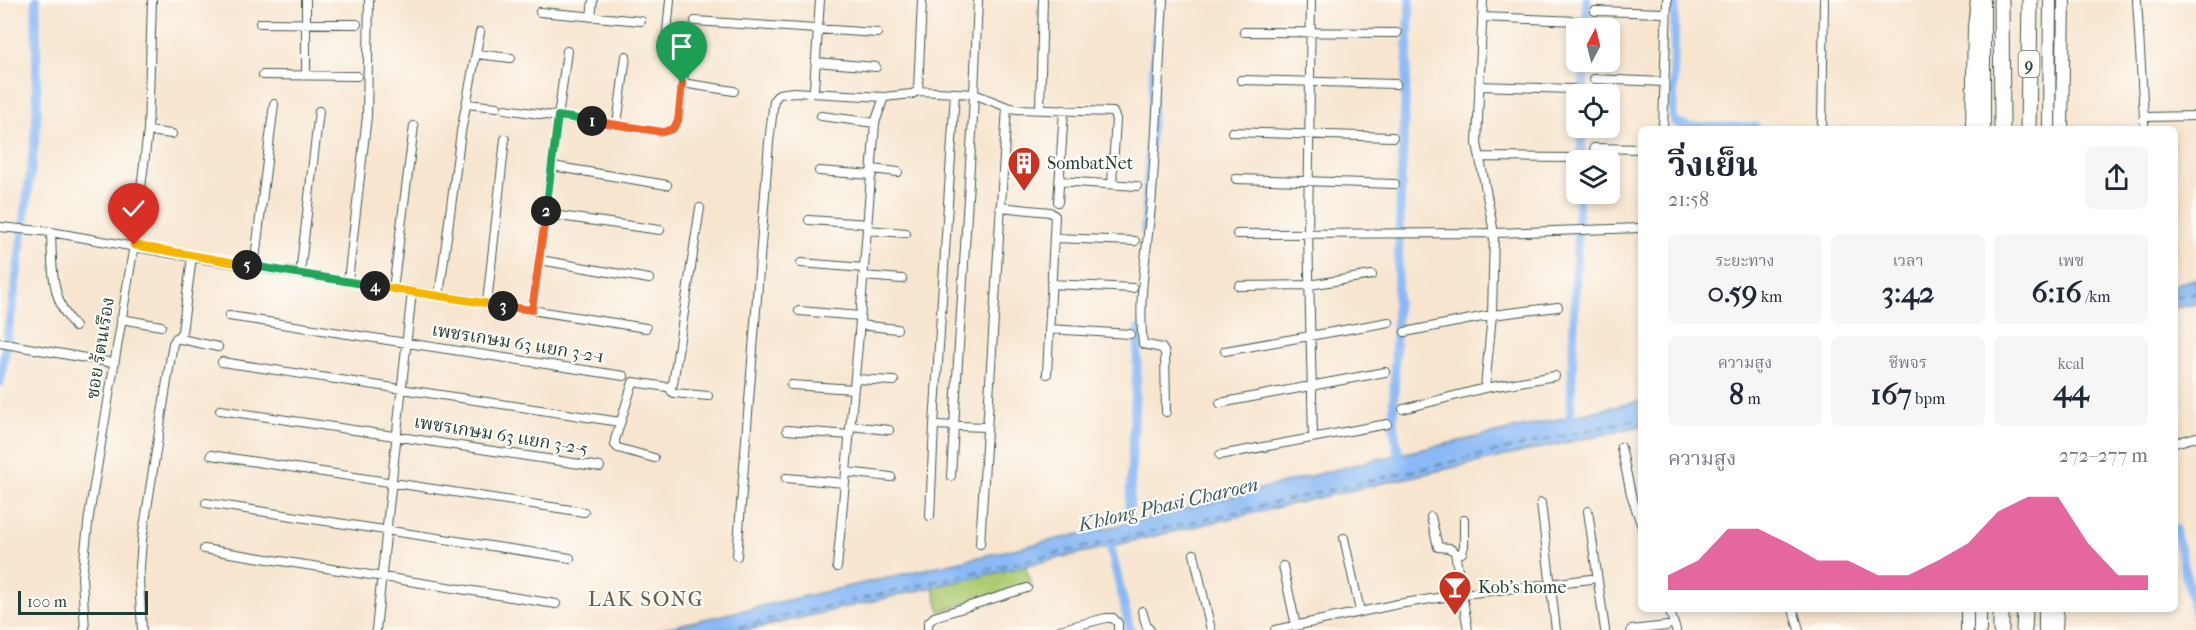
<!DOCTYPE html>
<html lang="th">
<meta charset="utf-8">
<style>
:root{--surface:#fff;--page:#f6f6f7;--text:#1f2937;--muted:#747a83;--accent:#db2777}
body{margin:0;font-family:"IM FELL French Canon","Noto Serif Thai",serif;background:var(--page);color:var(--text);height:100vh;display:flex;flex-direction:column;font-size:22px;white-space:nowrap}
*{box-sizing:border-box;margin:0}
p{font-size:20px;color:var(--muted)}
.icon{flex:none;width:33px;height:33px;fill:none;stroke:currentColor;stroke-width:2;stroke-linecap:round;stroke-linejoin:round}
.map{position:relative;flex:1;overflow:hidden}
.sheet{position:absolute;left:1638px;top:126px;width:540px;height:486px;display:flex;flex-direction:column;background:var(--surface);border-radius:9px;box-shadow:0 3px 9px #0003}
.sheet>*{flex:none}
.needle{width:39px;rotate:7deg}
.buttons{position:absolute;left:1566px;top:18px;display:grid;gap:12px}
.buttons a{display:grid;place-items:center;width:54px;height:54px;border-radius:9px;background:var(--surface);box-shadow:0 3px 9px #0003;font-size:30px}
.scale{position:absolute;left:18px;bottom:15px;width:130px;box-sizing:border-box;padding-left:6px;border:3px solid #1f3d34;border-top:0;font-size:16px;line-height:21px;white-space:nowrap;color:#1f3d34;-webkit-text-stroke:4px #fdfcf7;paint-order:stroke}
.pin{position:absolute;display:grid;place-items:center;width:51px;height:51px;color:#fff;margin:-62px -26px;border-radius:50% 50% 50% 0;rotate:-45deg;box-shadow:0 0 6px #0007}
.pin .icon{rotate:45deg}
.km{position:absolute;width:30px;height:30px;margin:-15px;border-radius:50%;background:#222;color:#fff;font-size:16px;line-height:30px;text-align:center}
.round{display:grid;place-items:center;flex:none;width:63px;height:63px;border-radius:9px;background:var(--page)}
.head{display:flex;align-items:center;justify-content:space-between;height:102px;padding:0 30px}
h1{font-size:33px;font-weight:700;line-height:45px}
.stats{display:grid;grid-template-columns:repeat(3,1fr);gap:9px;height:102px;padding:6px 30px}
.stats div{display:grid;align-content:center;border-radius:9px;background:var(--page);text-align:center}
.stats b{font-size:30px;font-weight:700}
.stats small{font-size:16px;font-weight:400}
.stats p{font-size:16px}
.chart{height:168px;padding:12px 30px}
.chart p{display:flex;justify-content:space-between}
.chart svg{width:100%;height:108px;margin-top:6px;fill:var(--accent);opacity:.7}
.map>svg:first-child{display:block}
.green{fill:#adcb72;stroke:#668453;stroke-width:1.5}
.water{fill:#8ab9f5;stroke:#547b94;stroke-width:1.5}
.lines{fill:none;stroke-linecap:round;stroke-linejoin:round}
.canal{stroke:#8ab9f5;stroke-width:9}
.ferry{stroke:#3a5c64;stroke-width:1.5;stroke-dasharray:8 6;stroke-linecap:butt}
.street-casing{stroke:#3f564b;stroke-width:10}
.secondary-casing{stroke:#3f564b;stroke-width:14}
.highway-casing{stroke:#3f564b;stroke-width:17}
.street{stroke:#fff;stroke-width:8}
.secondary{stroke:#fff;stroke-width:12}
.highway{stroke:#fff;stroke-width:15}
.split-1-casing{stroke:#fff;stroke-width:12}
.split-2-casing{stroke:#fff;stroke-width:12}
.split-3-casing{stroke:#fff;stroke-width:12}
.split-4-casing{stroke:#fff;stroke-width:12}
.split-5-casing{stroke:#fff;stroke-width:12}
.split-6-casing{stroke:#fff;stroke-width:12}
.split-1{stroke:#f0652b;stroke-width:8}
.split-2{stroke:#22a559;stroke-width:8}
.split-3{stroke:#f0652b;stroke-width:8}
.split-4{stroke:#f5b400;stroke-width:8}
.split-5{stroke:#22a559;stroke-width:8}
.split-6{stroke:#f5b400;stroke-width:8}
.labels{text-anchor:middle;stroke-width:4.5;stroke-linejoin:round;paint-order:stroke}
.shield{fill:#fdfcf7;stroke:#62766e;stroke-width:1.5}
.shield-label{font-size:16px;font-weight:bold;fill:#1f3d34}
.poi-label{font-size:18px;fill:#1f3d34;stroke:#fdfcf7;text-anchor:start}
.street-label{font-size:18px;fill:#1f3d34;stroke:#fdfcf7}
.water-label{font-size:20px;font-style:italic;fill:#3a5c64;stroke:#fdfcf7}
.quarter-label{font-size:21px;letter-spacing:1.5px;fill:#675c4f;stroke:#fdfcf7}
</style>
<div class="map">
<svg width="2196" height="630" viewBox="0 0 2196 630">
<rect width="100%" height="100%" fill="#fdfcf7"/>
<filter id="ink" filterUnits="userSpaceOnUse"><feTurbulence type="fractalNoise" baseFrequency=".0167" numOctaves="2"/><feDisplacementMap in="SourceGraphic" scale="12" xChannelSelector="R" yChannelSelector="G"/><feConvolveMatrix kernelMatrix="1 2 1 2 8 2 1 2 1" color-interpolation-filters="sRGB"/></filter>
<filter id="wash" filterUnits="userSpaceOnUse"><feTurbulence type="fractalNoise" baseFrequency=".008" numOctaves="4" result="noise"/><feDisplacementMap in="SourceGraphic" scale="24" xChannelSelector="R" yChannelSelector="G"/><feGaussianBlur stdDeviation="1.35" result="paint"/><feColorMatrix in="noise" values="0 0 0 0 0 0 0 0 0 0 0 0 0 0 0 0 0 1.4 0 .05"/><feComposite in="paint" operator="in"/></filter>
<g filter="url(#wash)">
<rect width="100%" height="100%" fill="#f7e5cf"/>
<path class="green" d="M1025,566L1031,583L940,611L933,587Z"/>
<path class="water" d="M2196,279V304L2175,308V284Z
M1641,401V426L1374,485L748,630H656L1133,522L1369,461Z"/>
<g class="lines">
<path class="canal" d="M1675,0L1673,114L1675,122L1689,127H1756
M1586,28L1587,0
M1583,94L1585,62
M1581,160L1582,128
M1145,231L1158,0
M0,382L15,289L34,146L37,114L36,0
M1570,428L1579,194
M1400,464L1393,422L1401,183L1410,0
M2175,529L2196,617
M1128,530L1139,329
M1108,536L1130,630"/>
<path class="ferry" d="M2175,297L2196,292
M726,630L1641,418"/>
</g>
</g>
<g filter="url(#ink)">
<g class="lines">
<defs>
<path id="street" d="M306,0V75
M922,0L918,91L974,94L1007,107L1016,109L1113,112L1116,119L1112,184
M1163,0C1159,64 1157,129 1152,193C1149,242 1137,294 1143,344L1162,348L1165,353L1166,412
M1311,0L1308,233L1313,437
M1483,0L1477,143L1494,233L1492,315L1485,388
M2137,0L2144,117L2196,116
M1595,11L1666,13
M540,12L641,21
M591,17L593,0
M1482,17L1578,21
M695,21L877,33
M260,23L357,24
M1244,32L1397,33
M666,42L670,0
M476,54L511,58
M815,62L876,67
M263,75L357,76
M1594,79L1664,82
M1241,80L1396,84
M682,83L734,91
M1479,86L1573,89
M814,88L820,0
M466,104L497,107
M505,109L663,132L673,129L678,121L685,65
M1040,109L1043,0
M821,116L875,123
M2144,117V129
M617,124L626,56
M1663,129L1667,0
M1822,129L1824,0
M148,131L172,134
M1232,132L1393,137
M1594,148L1641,149
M1480,157L1574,158
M552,166L667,185
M872,169L898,172
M819,171L872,175
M1236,179L1395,184
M1059,181L1137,186
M1058,202L1064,110
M1000,207L1050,212L1055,216L1047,374
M545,214L660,230
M809,220L868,224
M0,227L51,232L192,257L646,328
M867,230L906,233
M51,232C52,256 51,285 62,307C65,314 71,321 75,327
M1237,234L1494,233L1641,228
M1054,238L1135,241
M540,260L649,279
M801,263L864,268
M254,267L274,104
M300,274L319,111
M863,276L902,279
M348,281L367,116L369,0
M1051,284L1133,288
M1239,286L1309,285L1372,275
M393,289L414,126
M439,296L461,132L480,32
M487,303L505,139
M532,310L567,51
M799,311L860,316
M229,316L624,376
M121,319L161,326
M860,325L897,329
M1049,329L1130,334
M1405,332L1492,315L1558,307
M176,338L218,347
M0,343L114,363
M1225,351L1389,322
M222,362L620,422
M855,379L894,381
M791,385L854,389
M671,387V391L674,393L708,396
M1220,403L1385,372
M1403,409L1485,388L1555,376
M220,410L600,467
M934,425L955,93
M850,426L889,430
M787,430L849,435
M2175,443L2196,437
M1621,447L1631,494L1641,524
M211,455L584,512
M1220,455L1387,424
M654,458L618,448L615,445V440L633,382L667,387L673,384L700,208
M846,472L891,477
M951,476L973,116L978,0
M786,478L845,483
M206,503L570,558
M1541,503L1556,630
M1588,511L1605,630
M930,516L934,425L986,427
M1431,517L1438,547L1449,548L1455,552L1468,630
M1344,538L1360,611
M980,544L1007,107
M204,549L556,604
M1194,554L1211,630
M1456,555L1462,553L1464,546V520
M737,556L769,142L774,100L779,94L793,92L884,97
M1283,566L1296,626
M837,567L859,334L875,123L884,97L912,94L918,91
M1669,609L1676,630
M1793,609L1799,630
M1142,611L1147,627L1150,630
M85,630L82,577L89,516L134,245L148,131L152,0
M142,630L139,580L142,540L173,343L182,332L192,257
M376,630L412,291
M928,630V623L934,617L1027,588
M1059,630L1106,618H1113L1118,623V630
M1275,630L1398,604L1464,594L1591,579
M1631,630L1667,626"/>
<path id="secondary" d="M1972,129L1974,27L1977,0
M1984,129V1
M2049,129L2050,0
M2062,129L2064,0
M2045,609V630
M1967,630V609
M1980,630V609
M2056,630L2057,609"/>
<path id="highway" d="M2001,0L2002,129
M2028,129L2030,0
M2001,630V609
M2024,630L2025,609"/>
</defs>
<use href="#street" class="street-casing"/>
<use href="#secondary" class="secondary-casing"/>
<use href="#highway" class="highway-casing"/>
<use href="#street" class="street"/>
<use href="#secondary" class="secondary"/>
<use href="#highway" class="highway"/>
</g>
</g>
<g class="lines" filter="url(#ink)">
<defs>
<path id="split-1" d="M592,121L663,132L673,129L678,121L682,83"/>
<path id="split-2" d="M546,211L558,116L592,121"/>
<path id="split-3" d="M503,306L532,310L546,211"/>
<path id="split-4" d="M375,286L503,306"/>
<path id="split-5" d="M247,265L375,286"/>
<path id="split-6" d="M134,245L247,265"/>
</defs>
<use href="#split-1" class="split-1-casing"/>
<use href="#split-2" class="split-2-casing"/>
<use href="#split-3" class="split-3-casing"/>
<use href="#split-4" class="split-4-casing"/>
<use href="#split-5" class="split-5-casing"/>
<use href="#split-6" class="split-6-casing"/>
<use href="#split-1" class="split-1"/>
<use href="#split-2" class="split-2"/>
<use href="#split-3" class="split-3"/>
<use href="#split-4" class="split-4"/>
<use href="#split-5" class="split-5"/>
<use href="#split-6" class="split-6"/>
</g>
<defs>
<symbol id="building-pin" viewBox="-11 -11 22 30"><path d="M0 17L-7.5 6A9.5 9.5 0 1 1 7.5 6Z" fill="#c8321e" stroke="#fdfcf7"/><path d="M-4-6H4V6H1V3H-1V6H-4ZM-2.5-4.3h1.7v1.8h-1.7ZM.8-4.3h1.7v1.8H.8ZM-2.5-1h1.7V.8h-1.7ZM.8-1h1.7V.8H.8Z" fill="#fff"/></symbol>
<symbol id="bar-pin" viewBox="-11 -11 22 30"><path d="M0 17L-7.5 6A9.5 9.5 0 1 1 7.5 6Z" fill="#c8321e" stroke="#fdfcf7"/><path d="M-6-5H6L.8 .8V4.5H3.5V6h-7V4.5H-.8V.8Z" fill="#fff"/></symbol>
</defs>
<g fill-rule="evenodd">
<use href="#building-pin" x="1005" y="144" width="38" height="52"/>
<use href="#bar-pin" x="1436" y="568" width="38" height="52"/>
</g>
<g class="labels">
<rect class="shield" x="2018.5" y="51" width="21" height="26" rx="4.5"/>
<g class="shield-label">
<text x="2029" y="70">9</text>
</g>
<g class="poi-label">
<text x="1047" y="169">SombatNet</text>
<text x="1478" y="593">Kob's home</text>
</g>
<g class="street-label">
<text transform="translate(518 343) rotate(9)" y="6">เพชรเกษม 63 แยก 3-2-1</text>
<text transform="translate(100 348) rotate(-81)" y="6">ซอย ร้ตนเรึอง</text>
<text transform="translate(501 435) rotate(9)" y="6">เพชรเกษม 63 แยก 3-2-5</text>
</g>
<g class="water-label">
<text transform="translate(1168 504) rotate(-13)" y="7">Khlong Phasi Charoen</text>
</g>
<g class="quarter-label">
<text x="646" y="606">LAK SONG</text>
</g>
</g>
</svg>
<div class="buttons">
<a><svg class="needle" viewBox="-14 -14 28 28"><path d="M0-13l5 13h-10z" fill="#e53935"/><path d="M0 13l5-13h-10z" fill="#747a83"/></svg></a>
<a><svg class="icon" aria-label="locate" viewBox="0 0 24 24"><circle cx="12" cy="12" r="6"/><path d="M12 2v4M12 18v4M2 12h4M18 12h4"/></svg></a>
<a><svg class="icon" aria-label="layers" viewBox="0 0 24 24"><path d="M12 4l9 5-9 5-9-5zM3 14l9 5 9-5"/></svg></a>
</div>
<div class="scale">100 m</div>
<div class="pin" style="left:682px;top:83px;background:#1e9e55"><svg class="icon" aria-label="arrive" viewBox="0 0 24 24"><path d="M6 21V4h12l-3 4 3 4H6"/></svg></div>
<div class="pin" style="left:134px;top:245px;background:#d93025"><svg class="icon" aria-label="check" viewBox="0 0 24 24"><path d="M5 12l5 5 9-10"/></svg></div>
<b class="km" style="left:592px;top:121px">1</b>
<b class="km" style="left:546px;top:211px">2</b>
<b class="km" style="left:503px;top:306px">3</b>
<b class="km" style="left:375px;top:286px">4</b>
<b class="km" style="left:247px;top:265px">5</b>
<section class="sheet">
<div class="head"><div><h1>วิ่งเย็น</h1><p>21:58</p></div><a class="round"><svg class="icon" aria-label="share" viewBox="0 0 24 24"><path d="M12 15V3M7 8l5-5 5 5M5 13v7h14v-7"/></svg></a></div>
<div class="stats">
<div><p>ระยะทาง</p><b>0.59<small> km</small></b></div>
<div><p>เวลา</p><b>3:42</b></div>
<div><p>เพซ</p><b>6:16<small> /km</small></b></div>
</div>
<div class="stats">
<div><p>ความสูง</p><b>8<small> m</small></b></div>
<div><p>ชีพจร</p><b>167<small> bpm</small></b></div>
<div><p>kcal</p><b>44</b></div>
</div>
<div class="chart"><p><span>ความสูง</span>272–277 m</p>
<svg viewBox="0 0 160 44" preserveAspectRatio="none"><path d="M0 44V38L10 32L20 19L30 19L40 25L50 32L60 32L70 38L80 38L90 32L100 25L110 12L120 6L130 6L140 25L150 38L160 38V44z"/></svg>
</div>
</section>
</div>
